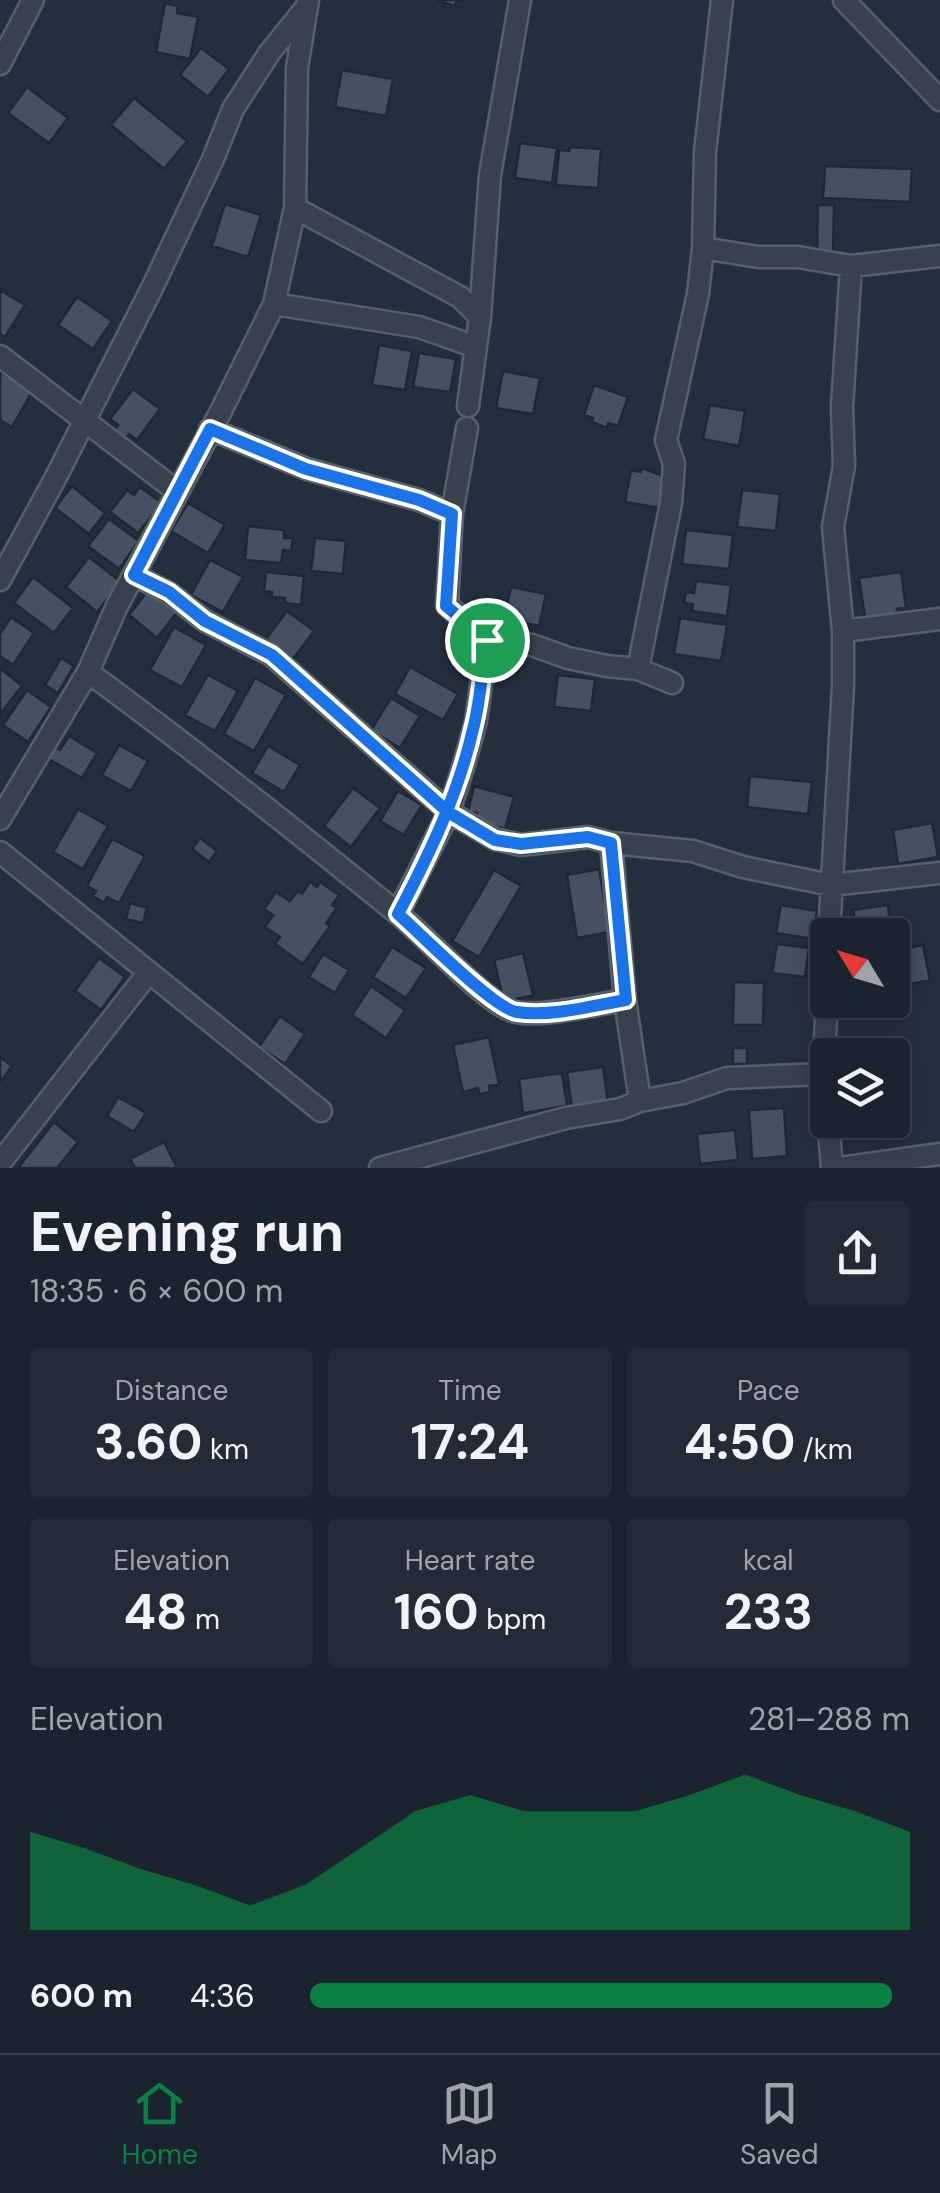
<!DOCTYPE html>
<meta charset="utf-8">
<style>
:root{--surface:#1b232e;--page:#242b36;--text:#f1f3f6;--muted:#a0a4aa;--line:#39404a;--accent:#0b8043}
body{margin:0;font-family:"DM Sans",sans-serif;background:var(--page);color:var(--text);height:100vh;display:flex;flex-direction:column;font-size:38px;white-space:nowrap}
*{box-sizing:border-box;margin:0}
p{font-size:32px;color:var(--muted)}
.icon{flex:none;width:55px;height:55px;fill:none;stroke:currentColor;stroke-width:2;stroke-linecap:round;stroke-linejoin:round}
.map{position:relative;height:1168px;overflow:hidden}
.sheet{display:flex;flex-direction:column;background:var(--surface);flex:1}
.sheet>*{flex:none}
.needle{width:65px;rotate:308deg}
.fabs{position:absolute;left:810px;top:918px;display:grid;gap:20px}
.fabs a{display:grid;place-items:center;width:100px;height:100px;border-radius:10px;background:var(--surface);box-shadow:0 5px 25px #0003,0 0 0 2px var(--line);font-size:50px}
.pin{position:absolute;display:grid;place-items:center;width:85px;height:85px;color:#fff;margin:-42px;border:5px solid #fff;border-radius:50%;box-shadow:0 2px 10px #0007}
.round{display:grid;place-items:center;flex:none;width:105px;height:105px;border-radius:10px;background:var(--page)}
.overview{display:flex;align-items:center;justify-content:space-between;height:170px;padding:0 30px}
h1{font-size:55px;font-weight:700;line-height:75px}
.metrics{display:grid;grid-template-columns:repeat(3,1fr);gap:15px;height:170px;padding:10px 30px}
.metrics div{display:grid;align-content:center;border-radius:10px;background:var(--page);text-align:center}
.metrics b{font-size:50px;font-weight:700}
.metrics small{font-size:28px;font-weight:400}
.metrics p{font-size:28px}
.chart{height:280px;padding:20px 30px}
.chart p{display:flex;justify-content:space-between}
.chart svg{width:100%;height:180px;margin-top:10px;fill:var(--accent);opacity:.7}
ul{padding:0 30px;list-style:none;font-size:32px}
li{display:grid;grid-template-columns:160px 120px 1fr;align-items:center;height:75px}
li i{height:25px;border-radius:12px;background:var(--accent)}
.dock{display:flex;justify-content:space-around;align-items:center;height:140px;border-top:2px solid var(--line);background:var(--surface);font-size:28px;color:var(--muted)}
.dock a{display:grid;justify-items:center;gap:5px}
.dock .current{color:var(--accent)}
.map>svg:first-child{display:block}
.building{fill:#455162;stroke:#1f2835;stroke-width:2.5}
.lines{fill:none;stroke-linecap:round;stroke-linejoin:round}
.minor-casing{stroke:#565f6c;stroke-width:25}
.minor{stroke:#38414e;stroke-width:20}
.route-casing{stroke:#fff;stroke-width:20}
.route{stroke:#1a73e8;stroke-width:12}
</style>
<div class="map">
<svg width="940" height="1168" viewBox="0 0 940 1168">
<rect width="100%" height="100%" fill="#242f3e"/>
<path class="building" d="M435,0H464L456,1L455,6Z
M165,3L178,6L177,13L198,17L190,59L156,52Z
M201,48L229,69L208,97L180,75Z
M342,70L393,79L386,116L335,107Z
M27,87L68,118L49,143L8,113Z
M134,98L187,141L164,169L111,125Z
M520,143L557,148L552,183L515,178Z
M570,147L601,149L598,188L556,185L559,150L569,151Z
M825,166L912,169L910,202L823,198Z
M225,204L261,215L248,257L212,246Z
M818,205H834L833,254L817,253Z
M0,290L25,305L5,337L0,334Z
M77,297L112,321L93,349L58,325Z
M379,345L412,351L405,390L372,385Z
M419,353L456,359L450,392L413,387Z
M0,371L33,390L12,427L0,420Z
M503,371L540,378L533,414L496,408Z
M594,385L628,397L618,426L608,423L607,428L592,422L593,418L584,415Z
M133,389L160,409L137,440L129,434L123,441L112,433L118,425L110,419Z
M710,405L745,411L739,446L703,439Z
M642,468L666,477L660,508L625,502L631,470L641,472Z
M72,486L105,513L89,534L55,508Z
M140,487L162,503L138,533L110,512L127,490L134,495Z
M742,490L780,494L776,531L737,527Z
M188,503L225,525L208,553L171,531Z
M109,519L139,541L119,569L88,546Z
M248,526L284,530V538H293L291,551L283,550L281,563L245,560Z
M686,530L733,535L729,569L682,564Z
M315,538L346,541L343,574L311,571Z
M89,557L121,582L97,612L66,587Z
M210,560L243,577L223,612L191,595Z
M266,572L304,576L301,605L285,603V598L272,597V592L264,591Z
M901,572L906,607L897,609V614L865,618L859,578Z
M33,577L73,608L54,633L14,603Z
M696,581L731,585L727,616L692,611L693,604L684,603L686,592L694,593Z
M511,587L546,594L539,626L504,619Z
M150,588L178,611L157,638L129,615Z
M287,611L314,631L293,659L266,639Z
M11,617L34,633L13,665L0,656V634Z
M680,618L727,625L721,661L674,654Z
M174,627L206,645L182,687L150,670Z
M61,658L74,666L58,693L45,685Z
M410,667L458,694L443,720L395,694Z
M0,668L22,686L0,714Z
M208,675L238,691L215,731L185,715Z
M558,675L595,679L591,711L554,707Z
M255,678L286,695L254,751L224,734Z
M27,690L51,707L28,742L3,725Z
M391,698L420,716L400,748L371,730Z
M69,736L97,753L82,778L47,758L54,747L60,750Z
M119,745L148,761L131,791L102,775Z
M268,746L300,765L284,792L252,773Z
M750,776L812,782L808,814L747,807Z
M474,786L514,797L505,829L475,821L477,813L468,811Z
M353,788L380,808L351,847L324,826Z
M398,791L422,805L404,835L380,821Z
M78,809L108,826L83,869L53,852Z
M932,823L938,857L898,864L893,830Z
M200,838L217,851L209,862L192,849Z
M112,839L145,856L119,903L107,897L104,903L93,896L96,891L87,886Z
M599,869L610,932L577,938L567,875Z
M494,870L521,886L479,957L452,941Z
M310,882L317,887L320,882L339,895L332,905L337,908L326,923L330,926L303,964L275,944L280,937L265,927L273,915L264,909L276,892L290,901L298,891L302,894Z
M130,903L147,908L143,923L126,919Z
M781,905L817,911L813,939L776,933Z
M888,905L891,935H847L845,917L854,916L853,910Z
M777,944L809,948L805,977L772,973Z
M923,945L930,980L892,988V951Z
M392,947L426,968L406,998L373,977Z
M523,953L533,995L504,1002L494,960Z
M323,954L349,970L335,993L309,977Z
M99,958L125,977L101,1010L75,991Z
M734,982L764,983L763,1025H733Z
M371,986L405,1010L386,1038L352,1015Z
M280,1016L305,1034L285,1064L259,1047Z
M489,1037L499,1084L489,1086L490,1092L479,1094L478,1088L463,1092L453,1045Z
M733,1048H747V1064H733Z
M0,1057L12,1066L0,1082Z
M603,1067L608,1103L572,1108L567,1072Z
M562,1073L567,1106L523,1113L519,1079Z
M118,1097L146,1113L134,1132L107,1116Z
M784,1108L787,1156L752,1159L749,1110Z
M850,1120H887V1124L851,1125Z
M54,1122L78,1142L57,1168H18Z
M735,1130L738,1160L700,1164L697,1134Z
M164,1142L177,1168H135L130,1159Z"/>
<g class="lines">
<defs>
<path id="minor" d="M844,0L940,100
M0,64L33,0
M295,208L460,297L480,317
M703,248L758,257H798L851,266L940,256
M274,304L419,327L476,347
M0,356L178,492
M468,406L480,317L490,175L520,0
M210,429L307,469L419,500L452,514
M134,575L169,593L205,621L271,655L449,812L495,839L521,845L588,837L611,843L693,851L743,867L831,885L940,873
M0,580L57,475L153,286L213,159L233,109L270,52L304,10
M843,631L940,619
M487,640L532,645L568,658L607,666L638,669L672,683
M638,669L671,503L674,464L666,440L698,294L703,248L705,152L722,0
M88,672C193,749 295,830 396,912C425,935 482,1000 512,1011C535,1019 599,1004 625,1000
M0,819L88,672L117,606L220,413L274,304L295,208L297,68L308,0
M611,843L625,1000L640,1101
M0,852L321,1111
M398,913L449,812L465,761L476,721L487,640L447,605L452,514L467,428
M829,935L843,686V631L833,527L844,466L842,407L851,266
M828,983L823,1074L828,1113
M828,1120L832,1168
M0,1163L149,972
M380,1168L566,1118L620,1109L640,1101L683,1093L727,1078L823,1074
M840,1168L940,1154"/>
</defs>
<use href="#minor" class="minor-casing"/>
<use href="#minor" class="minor"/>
</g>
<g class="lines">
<defs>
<path id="route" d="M487,640L446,606L452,514L419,500L306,469L210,429L134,575L169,592L205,621L272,655L448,812L495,840L521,844L588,837L611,843L626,1000C591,1006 552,1017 517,1012C494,1009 420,933 398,914C430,853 459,793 474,725C481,697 482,668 487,640"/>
</defs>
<use href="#route" class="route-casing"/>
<use href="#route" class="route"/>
</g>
</svg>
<div class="fabs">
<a><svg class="needle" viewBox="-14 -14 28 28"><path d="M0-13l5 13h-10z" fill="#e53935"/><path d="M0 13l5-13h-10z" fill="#a0a4aa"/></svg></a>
<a><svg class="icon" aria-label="layers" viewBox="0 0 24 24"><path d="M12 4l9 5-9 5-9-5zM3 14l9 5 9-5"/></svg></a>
</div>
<div class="pin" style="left:487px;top:640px;background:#1e9e55"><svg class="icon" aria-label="arrive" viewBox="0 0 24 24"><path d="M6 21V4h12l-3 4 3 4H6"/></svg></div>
</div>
<section class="sheet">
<div class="overview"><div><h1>Evening run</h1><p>18:35 · 6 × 600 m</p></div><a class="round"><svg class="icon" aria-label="share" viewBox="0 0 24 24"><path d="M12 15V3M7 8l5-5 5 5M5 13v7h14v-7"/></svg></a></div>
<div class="metrics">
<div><p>Distance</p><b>3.60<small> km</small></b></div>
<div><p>Time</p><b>17:24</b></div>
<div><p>Pace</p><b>4:50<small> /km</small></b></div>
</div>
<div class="metrics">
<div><p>Elevation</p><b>48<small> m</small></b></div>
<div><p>Heart rate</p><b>160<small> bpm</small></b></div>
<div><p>kcal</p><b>233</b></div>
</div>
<div class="chart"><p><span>Elevation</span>281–288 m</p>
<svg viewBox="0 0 160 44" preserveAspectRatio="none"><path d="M0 44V20L10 24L20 29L30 33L40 38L50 33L60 24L70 15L80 11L90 15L100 15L110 15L120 11L130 6L140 11L150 15L160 20V44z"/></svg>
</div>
<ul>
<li><b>600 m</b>4:36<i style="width:97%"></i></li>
</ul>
</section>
<nav class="dock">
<a class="current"><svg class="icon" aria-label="home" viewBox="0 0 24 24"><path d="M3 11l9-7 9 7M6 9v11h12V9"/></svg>Home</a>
<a><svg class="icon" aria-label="map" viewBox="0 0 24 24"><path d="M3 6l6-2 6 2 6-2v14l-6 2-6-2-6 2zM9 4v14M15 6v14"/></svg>Map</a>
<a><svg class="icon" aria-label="saved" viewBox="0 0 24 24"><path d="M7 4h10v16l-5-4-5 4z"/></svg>Saved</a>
</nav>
